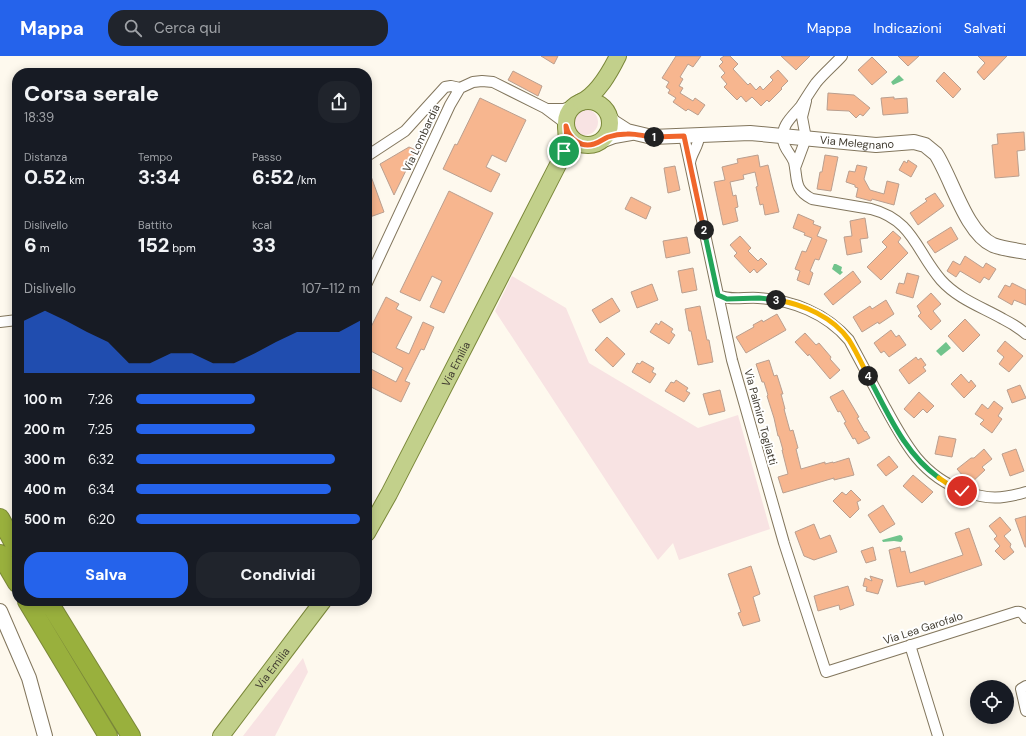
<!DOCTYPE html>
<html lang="it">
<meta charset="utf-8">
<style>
:root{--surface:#171b24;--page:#20242c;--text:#f1f3f6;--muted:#9ea1a6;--accent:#2563eb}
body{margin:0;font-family:"DM Sans",sans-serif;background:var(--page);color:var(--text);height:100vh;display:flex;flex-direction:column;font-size:15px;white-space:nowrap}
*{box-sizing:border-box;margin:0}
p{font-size:13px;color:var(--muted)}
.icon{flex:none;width:22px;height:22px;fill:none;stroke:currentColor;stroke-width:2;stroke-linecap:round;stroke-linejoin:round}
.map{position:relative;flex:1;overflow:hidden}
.drawer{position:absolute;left:12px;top:12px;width:360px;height:538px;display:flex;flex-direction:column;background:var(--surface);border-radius:16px;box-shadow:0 2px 10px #0003}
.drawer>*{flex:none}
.controls{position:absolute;left:970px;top:624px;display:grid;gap:8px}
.controls a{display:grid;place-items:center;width:44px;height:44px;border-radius:50%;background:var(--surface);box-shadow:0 2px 10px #0003;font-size:20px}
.pin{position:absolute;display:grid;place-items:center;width:34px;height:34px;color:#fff;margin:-17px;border:2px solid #fff;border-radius:50%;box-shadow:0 1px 4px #0007}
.km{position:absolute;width:20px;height:20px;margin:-10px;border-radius:50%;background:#222;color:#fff;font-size:11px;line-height:20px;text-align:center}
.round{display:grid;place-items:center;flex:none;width:42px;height:42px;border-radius:16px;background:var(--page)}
.overview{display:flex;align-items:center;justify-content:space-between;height:68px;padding:0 12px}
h1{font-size:22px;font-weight:800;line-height:30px}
.metrics{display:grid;grid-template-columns:repeat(3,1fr);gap:6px;height:68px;padding:4px 12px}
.metrics div{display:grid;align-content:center}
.metrics b{font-size:20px;font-weight:800}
.metrics small{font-size:11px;font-weight:400}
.metrics p{font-size:11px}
.chart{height:112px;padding:8px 12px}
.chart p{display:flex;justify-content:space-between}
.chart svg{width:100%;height:72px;margin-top:4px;fill:var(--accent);opacity:.7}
.cta{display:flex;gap:8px;margin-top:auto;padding:8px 12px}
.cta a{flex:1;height:46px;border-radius:16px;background:var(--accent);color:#fff;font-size:16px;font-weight:800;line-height:46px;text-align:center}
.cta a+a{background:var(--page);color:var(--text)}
ul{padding:0 12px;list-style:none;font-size:13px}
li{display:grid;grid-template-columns:64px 48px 1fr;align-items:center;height:30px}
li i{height:10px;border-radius:5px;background:var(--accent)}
header{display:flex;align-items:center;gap:24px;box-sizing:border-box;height:56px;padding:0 20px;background:var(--accent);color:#fff}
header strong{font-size:19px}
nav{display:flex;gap:22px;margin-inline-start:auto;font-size:14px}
.search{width:280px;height:36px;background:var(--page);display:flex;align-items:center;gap:10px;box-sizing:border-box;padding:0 14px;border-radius:16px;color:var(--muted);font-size:15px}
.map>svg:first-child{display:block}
.green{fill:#f8e3e3}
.water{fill:#71c48c}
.building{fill:#f7b68f;stroke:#ba9f8f}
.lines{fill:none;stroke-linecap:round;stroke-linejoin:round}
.street-casing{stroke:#82765d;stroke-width:12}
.secondary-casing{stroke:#82765d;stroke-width:16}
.primary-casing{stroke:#7a8739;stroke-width:18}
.highway-casing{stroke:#7a8739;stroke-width:20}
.street{stroke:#fff;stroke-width:10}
.secondary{stroke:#fff;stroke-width:14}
.primary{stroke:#c2d08b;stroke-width:16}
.highway{stroke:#99b03d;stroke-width:18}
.split-1-casing{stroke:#fff;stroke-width:8}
.split-2-casing{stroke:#fff;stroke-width:8}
.split-3-casing{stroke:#fff;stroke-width:8}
.split-4-casing{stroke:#fff;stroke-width:8}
.split-5-casing{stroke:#fff;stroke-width:8}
.split-6-casing{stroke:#fff;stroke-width:8}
.split-1{stroke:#f0652b;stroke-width:5}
.split-2{stroke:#f0652b;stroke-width:5}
.split-3{stroke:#22a559;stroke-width:5}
.split-4{stroke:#f5b400;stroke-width:5}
.split-5{stroke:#22a559;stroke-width:5}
.split-6{stroke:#f5b400;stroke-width:5}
.labels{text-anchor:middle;stroke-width:4;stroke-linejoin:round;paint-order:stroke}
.street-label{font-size:11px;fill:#413c31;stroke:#fff}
</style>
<header>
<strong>Mappa</strong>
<div class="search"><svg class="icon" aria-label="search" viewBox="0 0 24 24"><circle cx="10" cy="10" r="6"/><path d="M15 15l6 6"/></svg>Cerca qui</div>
<nav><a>Mappa</a><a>Indicazioni</a><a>Salvati</a></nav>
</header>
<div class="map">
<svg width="1026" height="680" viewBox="0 0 1026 680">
<rect width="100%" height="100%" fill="#fef9ee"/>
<path class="green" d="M572 66a13 13 0 1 1 26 0a13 13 0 1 1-26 0Z
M512,220L566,252L589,307L698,372L738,359L770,473L679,504L673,487L658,504L495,255Z
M303,602L308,616L275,680H243Z"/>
<path class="water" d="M899,19L904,24L893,29L891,26Z
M834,208H836L842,211L841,215L843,216L840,219L832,213Z
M946,286L951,292L941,300L936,295Z
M900,479L902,480L903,483L901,486L894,485L883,486L882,484Z"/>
<path class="building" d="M541,0H558L554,8Z
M676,0H701L693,11L688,8L680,21L683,23L679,30L683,32L680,37L693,45L695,42L705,49L698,59L688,53L686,55L673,46L676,42L668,37L670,34L666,31L669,26L662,22Z
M724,0H730L738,8L733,13L748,29L750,27L756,34L760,30L763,34L773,24L770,21L778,14L788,25L781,32L782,33L769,46L767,44L761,50L752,41L746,46L741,40L737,44L724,31L727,28L721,21L725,17L719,10L723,6L720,3Z
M781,0H810L796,14Z
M898,0H919L908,10Z
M978,0H1007L984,24L977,16L985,7Z
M872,1L887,16L872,29L858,14Z
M513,15L542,30L538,40L508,24Z
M944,16L961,33L953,42L936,25Z
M828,37L854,39L870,52L863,60L860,58L856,62L849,55L827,54Z
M894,41V43L907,42L908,57L883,59L881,42Z
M480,42L526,64L506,106L492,99L486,111L500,118L491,136L443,113L455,88L457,89Z
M1024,76L1025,94L1017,95L1019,120L995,122L992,89L998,88L997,78Z
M409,91L416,94L394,139L380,108Z
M758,99L760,111L768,109L779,156L765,159L763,148L760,149L756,131L758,130L755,116L743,119L744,123L730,126L733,140L736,139L738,151L735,152L738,165L723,169L714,126L725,124L722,111L738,107L737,103Z
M825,99L838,101L831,135L817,133L820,116H822Z
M908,104L917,110L911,121L899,114L904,105L907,107Z
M857,109L867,111L864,123L870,134L884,138L887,125L899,128L894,149L872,143L871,145L856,141L858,132L855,131V129L846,126L849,115L855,116Z
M675,110L680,134L668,137L664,112Z
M368,112L384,156L367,162V113Z
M449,135L493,157L444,257L430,251L442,225L432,220L420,245L400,236Z
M935,137L944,150L918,169L910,157L927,145L925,143Z
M631,141L651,151L646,163L625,153Z
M798,158L814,165L813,168L821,171L817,180L827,184L819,204L815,203L810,215L813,217L809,229L797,224L800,215L795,213L802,195L806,196L812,182L804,179L805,177L793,172Z
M865,162L868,182L860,183L862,196L847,199L844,181L852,180L850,165Z
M951,171L958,183L935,197L927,186Z
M893,175L901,182L898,186L908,197L881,224L867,211L887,191L882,186Z
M740,180L751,192L748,195L758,205L761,202L767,208L757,217L754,213L750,217L734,200L737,197L730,189Z
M687,181L690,197L666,202L663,185Z
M965,200L983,212L986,207L996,213L989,224L984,221L980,227L960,215L956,221L947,215L953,205L960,209Z
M693,212L697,234L682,237L678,215Z
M853,215L861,226L833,249L824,238Z
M907,217L919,220L913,242L896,237L899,227L904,228Z
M1012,227L1026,234V249L1014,244L1012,249L998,241L1005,229L1010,231Z
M652,228L658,244L637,252L631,236Z
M931,237L941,248L933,255L941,265L931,274L918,260L921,257L917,250Z
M386,241L399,248L396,253L412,261L396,292L409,298L423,266L434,271L424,294L421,293L405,325L410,327L401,346L367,329V311L396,326L403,312L367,293V279Z
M612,242L620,255L600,267L592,254Z
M886,244L894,258L879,268L878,266L862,276L853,261L870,250L872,253Z
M700,250L707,284H709L713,306L698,309L691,275H689L685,253Z
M777,258L786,274L746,297L736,281L754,271L753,269L762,264L763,266Z
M965,263L980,279L963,296L948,280Z
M661,265L673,273L671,276L675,279L669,288L650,276L656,267L659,269Z
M891,274L896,281L899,279L906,289L889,301L884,295L881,297L874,287Z
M805,277L816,289L819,287L831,301L830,303L840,314L830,323L809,298L808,300L795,286Z
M607,281L625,298L613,311L595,294Z
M1005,285L1023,300L1009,316L999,308L1004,301L997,295Z
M916,301L918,304L921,302L926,309L923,311L926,315L909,328L899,314Z
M769,304L774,320L777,319L783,338H781L785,353H784L790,375L793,374L798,392L796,393L801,413L825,406V408L833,406V407L849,402L854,419L834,424V422L783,437L778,421L788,418L782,394H783L779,380H778L774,362L767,340L768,339L764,326H762L756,308Z
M642,305L654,312L652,316L656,318L650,327L632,316L637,307L640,308Z
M961,318L969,327L971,324L976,330L964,342L951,328Z
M676,324L688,332L686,335L690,337L684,346L665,335L671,326L674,327Z
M1020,329L1026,342L1012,347L1007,334Z
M720,334L725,355L709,359L703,338Z
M843,334L859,361L857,362L865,376L866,375L870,382L858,388L855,382L853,383L844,367L846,366L840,355L838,356L830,341Z
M919,336L934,350L927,357L923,353L914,362L904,353Z
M994,345L1003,352L998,360L1002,363L992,377L980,368L984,364L975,358L982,348L988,353Z
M939,380L956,383L952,401L935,398Z
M984,393L992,403L982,411L985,414L970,428L957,413L971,402H974Z
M1016,393L1024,415L1010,420L1002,398Z
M889,400L898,411L886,420L877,409Z
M913,419L933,436L922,447L903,430Z
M851,434L861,444L857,446L859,453L850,462L833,445L842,436L846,439Z
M883,449L895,468L880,477L868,459Z
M1026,460V491H1025L1015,463Z
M1000,461L1011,474L1004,480L1011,488L1010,491L1014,496L1004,504L995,495L1000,490L994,483L997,480L989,470Z
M814,468L820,483L830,479L837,496L814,504L804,500L795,476Z
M969,472L982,509L925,529L924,525L897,531L889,494L900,491L901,496L905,495L910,517L963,499L955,477Z
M873,491L876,504L866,507L861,495Z
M751,510L760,538L753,541L760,565L743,570L738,557L741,556L728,518Z
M870,520L883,524L878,538L866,535L867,531L863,530L865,522L872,525Z
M848,530L854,549L840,554L839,549L818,555L814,540Z"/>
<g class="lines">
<defs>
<path id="street" d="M842,0C834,9 824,17 816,27C811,34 806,42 801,50C792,61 781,69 783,84C784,93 791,98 794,106C798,123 793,133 812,143L871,153C913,164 916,195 941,224C958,243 982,251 1003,263C1011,267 1019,272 1026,278
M547,53H564L575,49
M684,80L732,304L784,487L826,616L1016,556C1021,555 1023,557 1026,562
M367,100L405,75L445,31L451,30L460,32
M690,107C691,97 699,90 699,80
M795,112L805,85V77L802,61L806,45
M367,227L450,49L460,32L473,26L482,25L493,26L545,52L561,64L566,70
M718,239C731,245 744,241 758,242C792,244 826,257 849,284C861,306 873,329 885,351C905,388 922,420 964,435C987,444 1003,443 1026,436
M0,266L17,264
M910,589L938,680
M1026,630L1021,633L1026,655"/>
<g id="secondary">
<path id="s1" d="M609,60L613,66L627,75L652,81L750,77L876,89L914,86L925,89L936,98C952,123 966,177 993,189C1003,193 1015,194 1026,196"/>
<path d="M601,85L614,80L631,77"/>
<path d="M0,555L29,622L45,680"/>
</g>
<g id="primary">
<circle cx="588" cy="67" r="22"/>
<path d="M581,46C598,38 610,16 618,0"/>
<path id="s2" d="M367,477L389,438L563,99L567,86L566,70"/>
<path id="s3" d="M221,680L323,545"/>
</g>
<path id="highway" d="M0,462L17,493
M0,498L17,527
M27,545L108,680
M48,545L131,680"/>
</defs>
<use href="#street" class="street-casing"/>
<use href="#secondary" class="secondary-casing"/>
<use href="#primary" class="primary-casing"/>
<use href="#highway" class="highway-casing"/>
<use href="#street" class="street"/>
<use href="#secondary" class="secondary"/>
<use href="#primary" class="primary"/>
<use href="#highway" class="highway"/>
</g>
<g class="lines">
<defs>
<path id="split-1" d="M564,95C567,87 567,79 566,70C569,83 581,92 594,88C599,87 603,83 608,81C614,79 620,78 627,78C636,77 645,81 654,81"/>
<path id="split-2" d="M654,81L684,80L704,174"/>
<path id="split-3" d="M704,174L718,239L727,243L759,242L776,244"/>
<path id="split-4" d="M776,244C803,248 833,261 849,284C856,295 862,308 868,320"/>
<path id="split-5" d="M868,320C888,357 904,397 939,422"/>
<path id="split-6" d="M939,422L951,430L962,435"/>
</defs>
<use href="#split-1" class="split-1-casing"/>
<use href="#split-2" class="split-2-casing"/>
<use href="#split-3" class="split-3-casing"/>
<use href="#split-4" class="split-4-casing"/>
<use href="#split-5" class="split-5-casing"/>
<use href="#split-6" class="split-6-casing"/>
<use href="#split-1" class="split-1"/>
<use href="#split-2" class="split-2"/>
<use href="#split-3" class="split-3"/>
<use href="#split-4" class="split-4"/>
<use href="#split-5" class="split-5"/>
<use href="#split-6" class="split-6"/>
</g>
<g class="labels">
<g class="street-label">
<text transform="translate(421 82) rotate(-65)" y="4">Via Lombardia</text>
<text dy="4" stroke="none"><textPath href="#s1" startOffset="255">Via Melegnano</textPath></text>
<text dy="4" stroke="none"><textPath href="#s2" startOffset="191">Via Emilia</textPath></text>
<text transform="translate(761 361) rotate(75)" y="4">Via Palmiro Togliatti</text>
<text transform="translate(923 572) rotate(-18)" y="4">Via Lea Garofalo</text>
<text dy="4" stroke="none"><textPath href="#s3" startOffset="85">Via Emilia</textPath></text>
</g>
</g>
</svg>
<div class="controls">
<a><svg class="icon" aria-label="locate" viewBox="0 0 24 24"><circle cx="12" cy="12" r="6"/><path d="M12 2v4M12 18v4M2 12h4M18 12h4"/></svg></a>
</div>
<div class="pin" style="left:564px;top:95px;background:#1e9e55"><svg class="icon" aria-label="arrive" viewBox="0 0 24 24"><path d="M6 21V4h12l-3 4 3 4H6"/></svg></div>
<div class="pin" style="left:962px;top:435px;background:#d93025"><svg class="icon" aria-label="check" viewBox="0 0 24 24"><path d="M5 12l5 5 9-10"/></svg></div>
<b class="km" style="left:654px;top:81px">1</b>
<b class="km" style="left:704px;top:174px">2</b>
<b class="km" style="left:776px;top:244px">3</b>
<b class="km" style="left:868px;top:320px">4</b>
<section class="drawer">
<div class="overview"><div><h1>Corsa serale</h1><p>18:39</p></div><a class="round"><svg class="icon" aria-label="share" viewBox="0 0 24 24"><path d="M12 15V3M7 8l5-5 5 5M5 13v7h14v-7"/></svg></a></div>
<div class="metrics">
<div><p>Distanza</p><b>0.52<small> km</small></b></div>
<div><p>Tempo</p><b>3:34</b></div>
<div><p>Passo</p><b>6:52<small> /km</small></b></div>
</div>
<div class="metrics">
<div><p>Dislivello</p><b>6<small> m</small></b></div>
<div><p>Battito</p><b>152<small> bpm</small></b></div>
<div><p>kcal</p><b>33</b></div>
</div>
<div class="chart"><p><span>Dislivello</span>107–112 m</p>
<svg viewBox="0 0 160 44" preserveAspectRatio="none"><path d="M0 44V12L10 6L20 12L30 19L40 25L50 38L60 38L70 32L80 32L90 38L100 38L110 32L120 25L130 19L140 19L150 19L160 12V44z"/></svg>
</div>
<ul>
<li><b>100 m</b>7:26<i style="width:53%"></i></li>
<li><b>200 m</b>7:25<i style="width:53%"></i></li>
<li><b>300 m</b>6:32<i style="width:89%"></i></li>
<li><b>400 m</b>6:34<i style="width:87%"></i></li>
<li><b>500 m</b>6:20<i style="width:100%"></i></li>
</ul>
<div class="cta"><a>Salva</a><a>Condividi</a></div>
</section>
</div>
